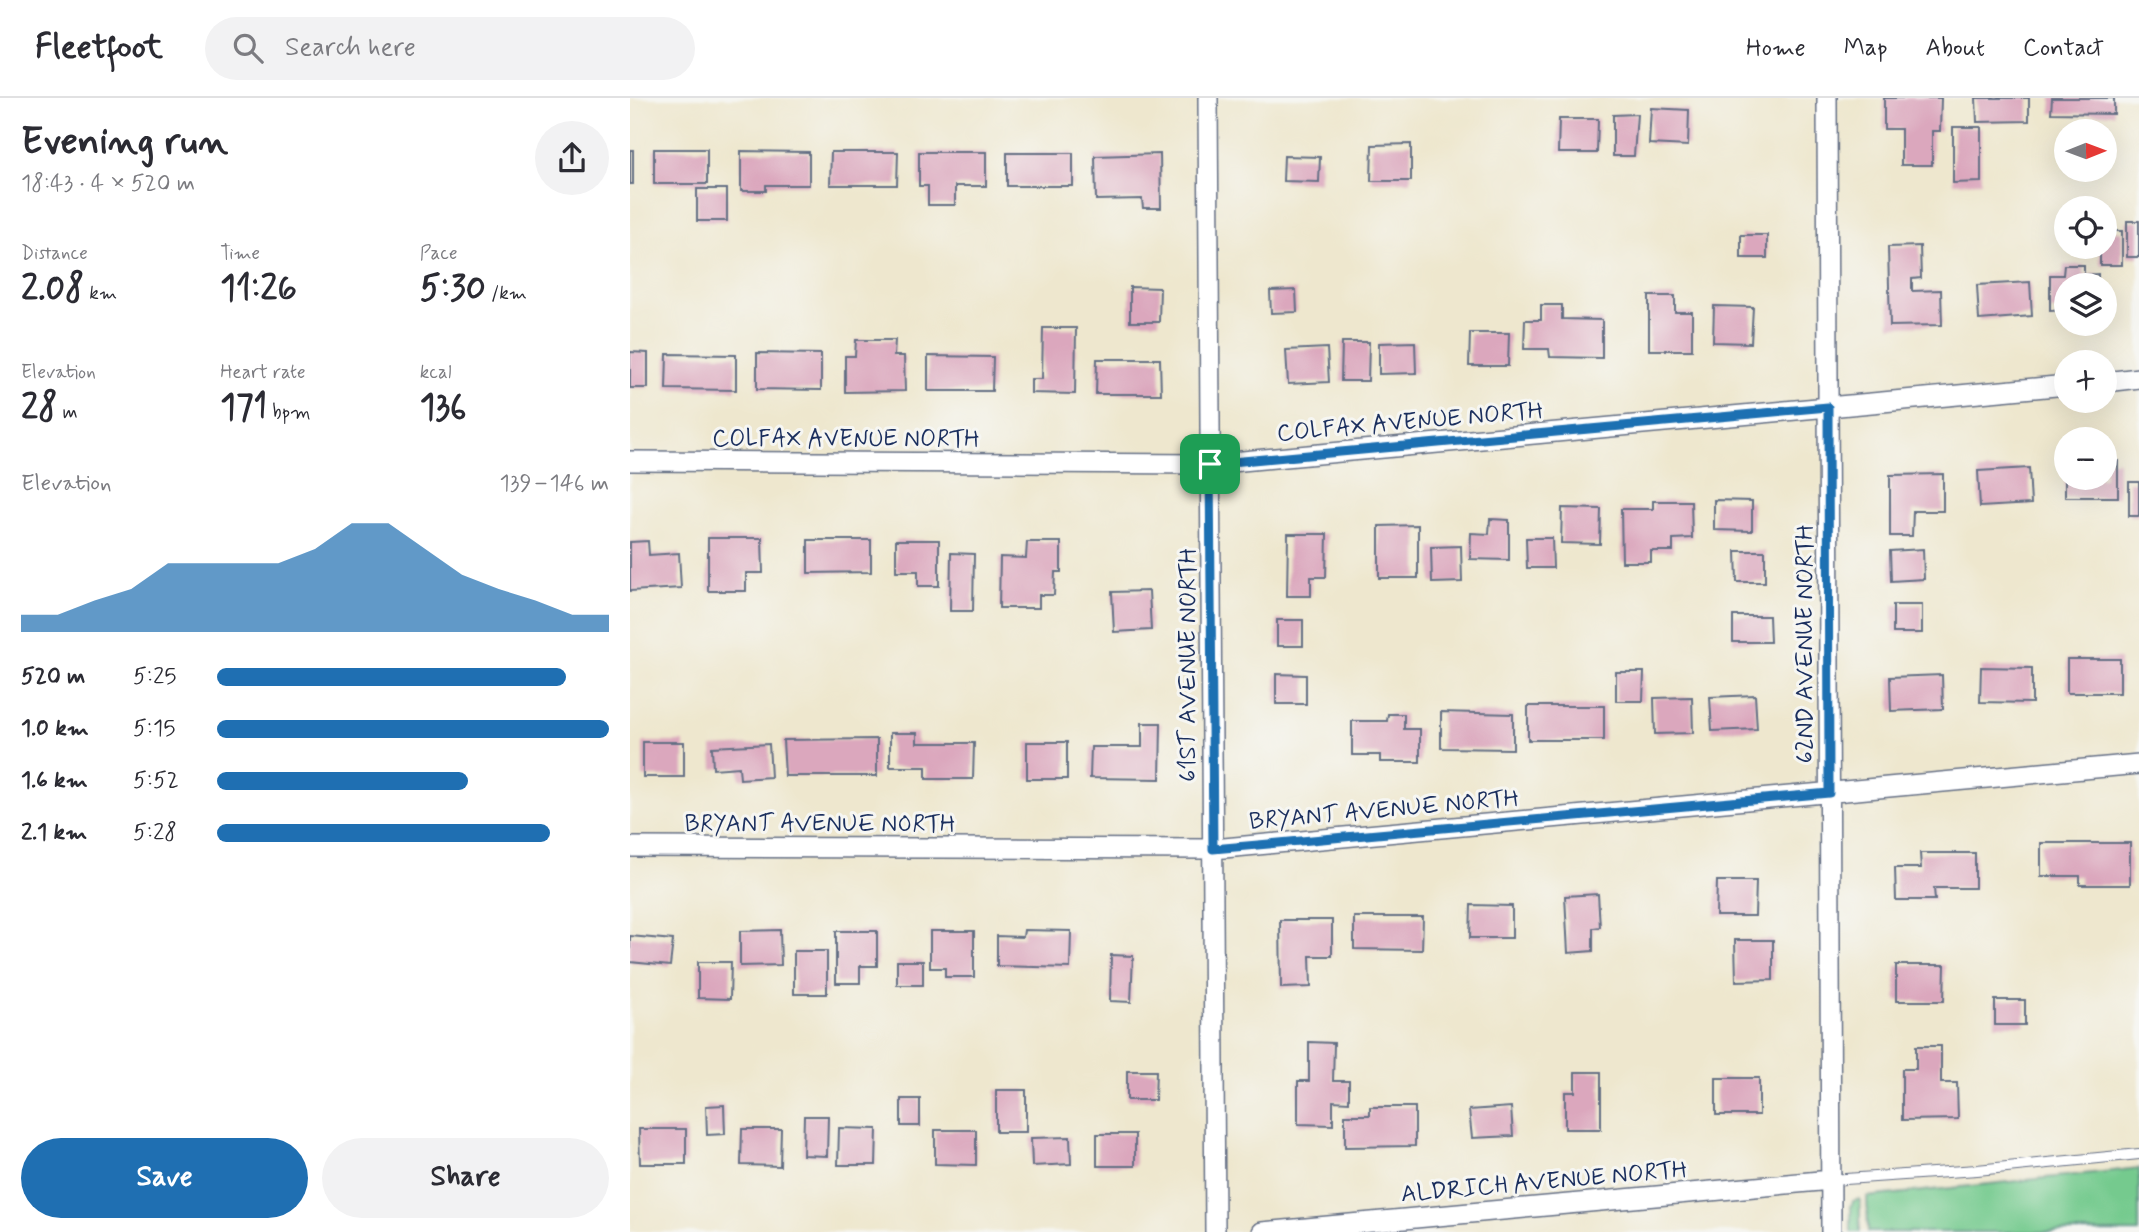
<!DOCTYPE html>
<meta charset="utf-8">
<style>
:root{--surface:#fff;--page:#f2f2f3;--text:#2b2b33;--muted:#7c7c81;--line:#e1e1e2;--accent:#1f6fb2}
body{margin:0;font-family:Mynerve,sans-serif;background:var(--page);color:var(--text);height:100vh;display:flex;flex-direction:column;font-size:26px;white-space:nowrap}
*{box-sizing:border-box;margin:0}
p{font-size:23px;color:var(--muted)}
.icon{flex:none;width:38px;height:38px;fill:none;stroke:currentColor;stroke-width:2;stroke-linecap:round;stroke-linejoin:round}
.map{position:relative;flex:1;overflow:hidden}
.side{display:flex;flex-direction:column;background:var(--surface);width:630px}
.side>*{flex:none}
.needle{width:46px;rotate:89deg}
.buttons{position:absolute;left:1424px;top:21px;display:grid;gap:14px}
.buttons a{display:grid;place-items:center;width:63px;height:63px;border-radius:50%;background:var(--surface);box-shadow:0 7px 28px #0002;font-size:35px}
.pin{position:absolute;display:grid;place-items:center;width:60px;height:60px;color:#fff;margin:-30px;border-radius:14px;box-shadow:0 4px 10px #0006}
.round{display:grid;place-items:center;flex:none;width:74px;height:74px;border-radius:37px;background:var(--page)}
.head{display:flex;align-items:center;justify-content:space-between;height:119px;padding:0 21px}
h1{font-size:38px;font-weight:800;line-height:52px}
.metrics{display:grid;grid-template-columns:repeat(3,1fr);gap:10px;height:119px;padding:7px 21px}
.metrics div{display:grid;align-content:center}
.metrics b{font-size:35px;font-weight:800}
.metrics small{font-size:19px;font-weight:400}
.metrics p{font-size:19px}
.chart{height:196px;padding:14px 21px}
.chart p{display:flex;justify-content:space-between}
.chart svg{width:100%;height:126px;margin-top:7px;fill:var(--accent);opacity:.7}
.button{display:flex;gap:14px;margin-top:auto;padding:14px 21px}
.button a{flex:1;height:80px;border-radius:42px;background:var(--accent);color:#fff;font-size:28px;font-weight:800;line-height:80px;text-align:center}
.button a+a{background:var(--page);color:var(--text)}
ul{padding:0 21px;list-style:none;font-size:23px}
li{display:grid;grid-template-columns:112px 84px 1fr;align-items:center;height:52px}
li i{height:18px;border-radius:9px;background:var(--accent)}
header{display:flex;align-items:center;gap:42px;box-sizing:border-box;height:98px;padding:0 35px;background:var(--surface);border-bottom:2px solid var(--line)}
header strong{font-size:33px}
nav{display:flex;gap:38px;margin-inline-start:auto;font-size:24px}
.search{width:490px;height:63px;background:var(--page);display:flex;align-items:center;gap:18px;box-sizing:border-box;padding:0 24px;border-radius:38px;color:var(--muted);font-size:26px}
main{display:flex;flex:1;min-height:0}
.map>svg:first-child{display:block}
.green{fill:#74ca8e;stroke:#487c76;stroke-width:2}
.building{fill:#dba7bd}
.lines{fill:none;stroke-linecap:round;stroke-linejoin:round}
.lane-casing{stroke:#656f85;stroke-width:12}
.street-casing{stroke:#656f85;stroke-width:22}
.lane{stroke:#fff;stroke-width:10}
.street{stroke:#fff;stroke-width:19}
.route-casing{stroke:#fff;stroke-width:14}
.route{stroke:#1f6fb2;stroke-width:9}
.labels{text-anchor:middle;stroke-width:6;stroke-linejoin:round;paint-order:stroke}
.street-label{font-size:24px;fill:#1b2f5e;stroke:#f6f6f2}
</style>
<header>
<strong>Fleetfoot</strong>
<div class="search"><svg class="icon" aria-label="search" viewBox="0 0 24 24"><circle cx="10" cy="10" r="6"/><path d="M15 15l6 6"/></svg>Search here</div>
<nav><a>Home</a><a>Map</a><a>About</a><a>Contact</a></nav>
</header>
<main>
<section class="side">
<div class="head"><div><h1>Evening run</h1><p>18:43 · 4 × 520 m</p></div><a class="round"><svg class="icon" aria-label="share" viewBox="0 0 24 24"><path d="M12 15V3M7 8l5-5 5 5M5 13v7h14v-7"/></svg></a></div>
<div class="metrics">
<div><p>Distance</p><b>2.08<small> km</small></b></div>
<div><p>Time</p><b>11:26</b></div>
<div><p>Pace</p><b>5:30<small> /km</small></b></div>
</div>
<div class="metrics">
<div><p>Elevation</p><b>28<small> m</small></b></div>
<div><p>Heart rate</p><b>171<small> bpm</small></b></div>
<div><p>kcal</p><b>136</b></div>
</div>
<div class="chart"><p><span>Elevation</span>139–146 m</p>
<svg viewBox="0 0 160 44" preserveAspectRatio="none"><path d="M0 44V38L10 38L20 33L30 29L40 20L50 20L60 20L70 20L80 15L90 6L100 6L110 15L120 24L130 29L140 33L150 38L160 38V44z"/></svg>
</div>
<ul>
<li><b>520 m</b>5:25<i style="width:89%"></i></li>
<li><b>1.0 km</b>5:15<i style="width:100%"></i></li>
<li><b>1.6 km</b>5:52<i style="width:64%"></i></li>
<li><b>2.1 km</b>5:28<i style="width:85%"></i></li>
</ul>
<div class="button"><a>Save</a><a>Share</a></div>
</section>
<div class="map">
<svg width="1509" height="1134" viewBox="0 0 1509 1134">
<rect width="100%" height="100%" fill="#f6f6f2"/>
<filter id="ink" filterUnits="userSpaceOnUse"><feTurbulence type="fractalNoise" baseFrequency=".0143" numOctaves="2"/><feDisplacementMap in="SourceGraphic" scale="14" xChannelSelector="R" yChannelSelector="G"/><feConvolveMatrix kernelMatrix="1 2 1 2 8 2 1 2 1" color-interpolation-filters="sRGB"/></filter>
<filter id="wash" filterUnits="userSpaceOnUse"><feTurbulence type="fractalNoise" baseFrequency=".00686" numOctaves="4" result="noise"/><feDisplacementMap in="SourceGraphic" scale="28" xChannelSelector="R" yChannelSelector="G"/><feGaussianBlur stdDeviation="1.57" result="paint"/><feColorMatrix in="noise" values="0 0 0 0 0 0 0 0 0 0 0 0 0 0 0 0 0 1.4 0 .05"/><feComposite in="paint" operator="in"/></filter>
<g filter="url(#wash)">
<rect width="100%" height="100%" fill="#eee7ce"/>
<path class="green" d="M1509,1070V1134H1238L1237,1099Z
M1230,1101V1134H1221V1108L1223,1103Z"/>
<g id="blocks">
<path class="building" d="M1254,0H1311L1310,33H1302V67H1271V31H1254Z
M1346,0H1399V23L1347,24Z
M1422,0H1484V16L1421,15Z
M1021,10L1059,12L1058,48L1019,46Z
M1007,16L1004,58H983V17Z
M929,21H968L967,55H928Z
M1323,29H1351V84L1323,85Z
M781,46V83H741L742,47Z
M24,51H77V86H24Z
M0,52H3V86H0Z
M111,53L179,54V87H136V93H111Z
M201,54H268L267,87H200Z
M289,54H356V88H325V107H298V88H289Z
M377,55H443V88H377Z
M530,56L531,110H513L512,101L466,102L465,58Z
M654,58L690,59L689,84L653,83Z
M67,91H97V123H67Z
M1497,123H1509V159H1497Z
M1475,133H1492V167H1470V149H1475Z
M1111,137H1137V160H1111Z
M1290,148L1291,180L1282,181V193L1311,192L1312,227L1260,228L1258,149Z
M1434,167H1454V177L1468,176V187H1437V212L1420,213V177H1433Z
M1400,184L1402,218L1349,222L1347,187Z
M500,189L530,190L529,224H500Z
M666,192L667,214L641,215L640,193Z
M1019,198H1045V214H1062V252H1019Z
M911,207H932V221L972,222V260L920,259L919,251H894L895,222H911Z
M1084,208L1123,209L1121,245L1083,244Z
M413,230H446L445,296L401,295V281H412Z
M840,235H879L878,268H839Z
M226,242H265L264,258H274L275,293L215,294V258H225Z
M712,244H739L738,283H711Z
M785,244L786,275L749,276V245Z
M697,250L699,284L658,286L656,252Z
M0,254L18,255V290H0Z
M127,255L191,256V292L127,291Z
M37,256L106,257V292L36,291Z
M298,258L363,259L362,293H298Z
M467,261H530L531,296H466Z
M1475,363H1488V399H1435V380H1475Z
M1399,370L1401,406L1350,409L1348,373Z
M1313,376V413H1283L1282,438H1260V377Z
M1499,384H1509V418H1499Z
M1084,402L1122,403V433L1084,432Z
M1023,403H1061L1062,440L1043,441V453H1021V464H992L991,411H1023Z
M932,410L971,411L970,446L931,445Z
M860,421L879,422V462L840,461L841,435L859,436Z
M788,427V480H749V428Z
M658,436H697L696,479H681V498H657Z
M78,440H132L133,475H116V493H78Z
M896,440H922L923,470H897Z
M178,442H241V474L178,475Z
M266,442H309V488H288V473H266Z
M18,443L19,457L49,455L51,490L0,493V444Z
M397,444H431V474H425L424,497H409V510H369L370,459L396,460Z
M831,448L832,484L802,485L801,449Z
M1293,451L1294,481L1261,483L1260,453Z
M1106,453H1135V484H1107Z
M321,455L344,456L343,513H320Z
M519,493L521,532L484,534L482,494Z
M1263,507H1292V535H1263Z
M1103,518H1139L1140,544H1103Z
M647,522H673V548H647Z
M1437,561H1490V595H1437Z
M1351,569L1402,570V605L1350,604Z
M986,574H1014L1013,603H986Z
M646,576L676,577V606H646Z
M1312,577L1313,611L1261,613L1260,579Z
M1125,597L1127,631L1082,633L1080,599Z
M1062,599L1063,635L1025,636L1024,600Z
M898,608H974V642H898Z
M811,614L883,616V651L811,650Z
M758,616H774V631H790V664H750V657H722V623H757Z
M512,625H531L530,681L460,680L461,649H512Z
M260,635H287V645H344L343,681H296V669H260Z
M247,641V678H155L153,642Z
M13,644H54V679H13Z
M397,644H437V681H397Z
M139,646L141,679L110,681L109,669L83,671L82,649Z
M1411,745H1500V787H1450V778H1411Z
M1290,755H1345V790H1304L1305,802H1266L1265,770H1291Z
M1087,783H1126L1125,818H1086Z
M968,796L970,829L963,830V853L938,855L935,798Z
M841,807L882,808V840H840Z
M724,819H793L792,852L724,851Z
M650,822H702V858H680L681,889L651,890Z
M150,832L151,867L110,868V833Z
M394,832L441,833L440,870L367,868V838L393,839Z
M206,833H247V868H230V885H206Z
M300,833H344V879H315V870H300Z
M0,838L43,842L40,868L0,864Z
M1105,842H1143V882L1106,883Z
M164,853H197V896H164Z
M481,857L503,858L501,904L480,903Z
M267,863H293V887H267Z
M68,864H101L100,901L68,900Z
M1266,867H1315L1314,903H1266Z
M1365,902H1395V927H1365Z
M679,944L704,945L703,983H719V1004L703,1003V1027L668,1026V983H679Z
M1286,948H1311V985H1327L1328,1021L1272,1022V971H1286Z
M497,973H526L525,1002H497Z
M945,974H971V1031H935V994H945Z
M1086,980H1129V1017H1086Z
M366,992H396V1034H366Z
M271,1001H290V1028H271Z
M94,1007L95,1036L77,1037L76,1008Z
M740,1009H785V1048L715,1049V1017H740Z
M881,1009L883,1038L842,1040L839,1012Z
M174,1018H198L197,1058L173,1057Z
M209,1030L247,1031L246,1067H208Z
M9,1031H56V1066H10Z
M112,1031H151L150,1068L111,1067Z
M305,1032H346V1067L305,1066Z
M467,1036H505V1068H467Z
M440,1039L441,1066L402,1068L401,1040Z"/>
</g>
</g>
<g filter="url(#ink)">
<use href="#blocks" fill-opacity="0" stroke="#656f85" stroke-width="2"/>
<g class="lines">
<defs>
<path id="lane" d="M1201,1082L1347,1072L1509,1056"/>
<path id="street" d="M578,0L585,1134
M1197,0L1201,1134
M1475,284L1509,280
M0,363L580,366L1437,287
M0,749L583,751L1509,666
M632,1134L1201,1082"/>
</defs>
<use href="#lane" class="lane-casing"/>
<use href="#street" class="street-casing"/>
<use href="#lane" class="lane"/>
<use href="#street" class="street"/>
</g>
</g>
<g class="lines" filter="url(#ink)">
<defs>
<path id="route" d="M1198,309L1199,695L583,751L580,366Z"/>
</defs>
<use href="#route" class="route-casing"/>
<use href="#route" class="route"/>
</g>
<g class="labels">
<g class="street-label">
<text transform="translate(780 323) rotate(-5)" y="8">COLFAX AVENUE NORTH</text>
<text x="216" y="348">COLFAX AVENUE NORTH</text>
<text transform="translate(1174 546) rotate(-90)" y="8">62ND AVENUE NORTH</text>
<text transform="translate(557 567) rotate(-90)" y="8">61ST AVENUE NORTH</text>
<text transform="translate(754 711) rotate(-5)" y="8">BRYANT AVENUE NORTH</text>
<text x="190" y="733">BRYANT AVENUE NORTH</text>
<text transform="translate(914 1083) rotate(-5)" y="8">ALDRICH AVENUE NORTH</text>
</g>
</g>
</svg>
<div class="buttons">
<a><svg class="needle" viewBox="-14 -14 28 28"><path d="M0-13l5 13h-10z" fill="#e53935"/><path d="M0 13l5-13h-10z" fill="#7c7c81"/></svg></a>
<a><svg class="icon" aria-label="locate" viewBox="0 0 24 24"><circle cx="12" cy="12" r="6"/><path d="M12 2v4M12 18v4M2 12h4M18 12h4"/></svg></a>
<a><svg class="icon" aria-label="layers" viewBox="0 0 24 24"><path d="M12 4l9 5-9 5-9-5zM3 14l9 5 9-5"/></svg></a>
<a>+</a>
<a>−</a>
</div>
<div class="pin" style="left:580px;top:366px;background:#1e9e55"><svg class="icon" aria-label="arrive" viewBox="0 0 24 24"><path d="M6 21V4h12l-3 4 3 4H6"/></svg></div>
</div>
</main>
